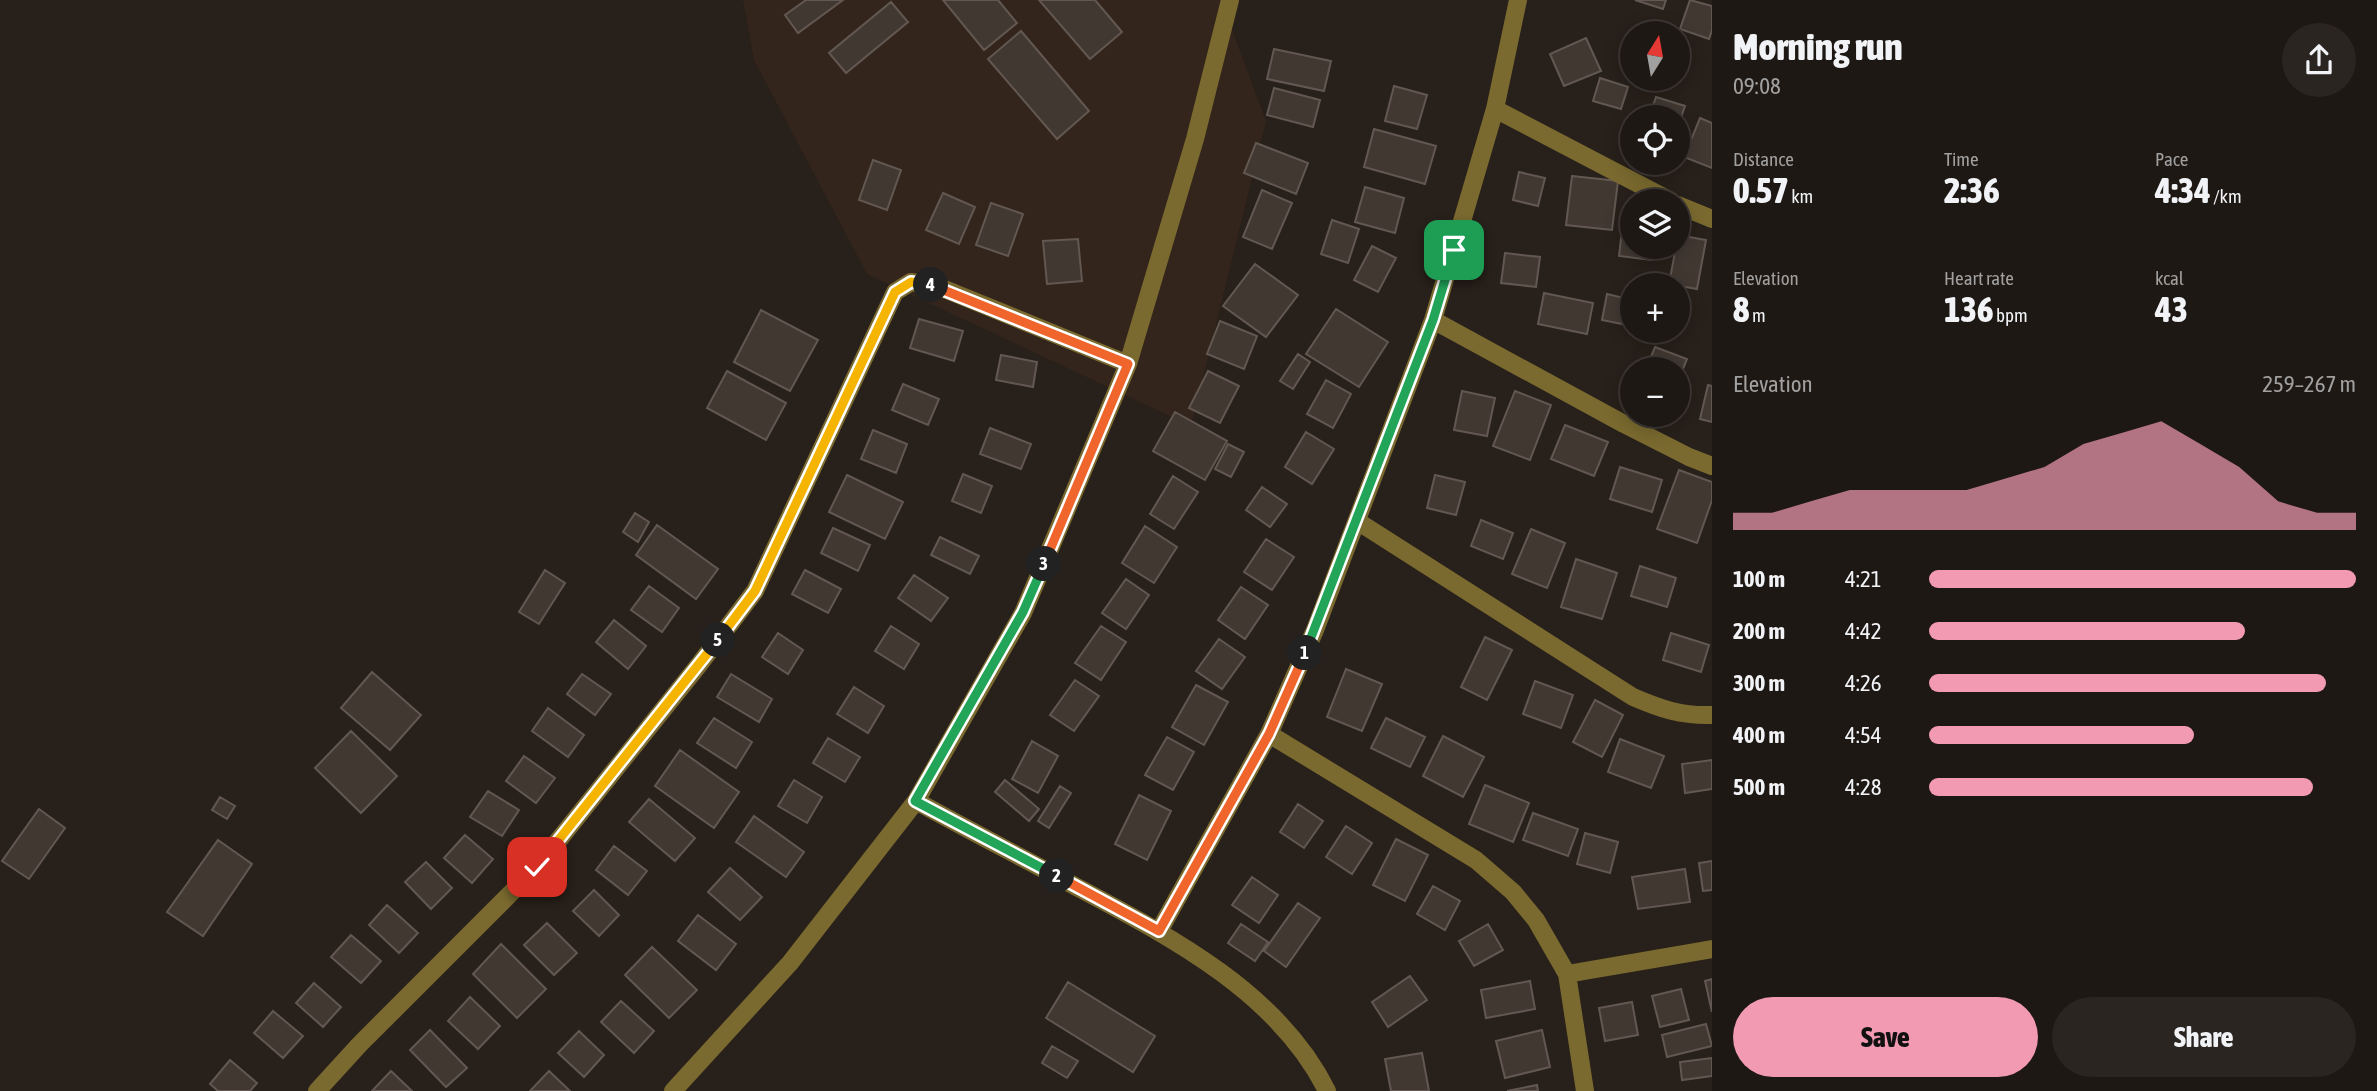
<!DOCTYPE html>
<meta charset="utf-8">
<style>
:root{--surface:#1e1814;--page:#2b2522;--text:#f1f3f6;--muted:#a1a0a0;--line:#3c3734;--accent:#f19ab2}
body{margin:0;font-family:"Asap Condensed",sans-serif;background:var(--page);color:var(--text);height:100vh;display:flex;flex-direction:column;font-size:26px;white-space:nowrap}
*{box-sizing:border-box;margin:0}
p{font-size:23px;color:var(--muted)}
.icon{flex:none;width:38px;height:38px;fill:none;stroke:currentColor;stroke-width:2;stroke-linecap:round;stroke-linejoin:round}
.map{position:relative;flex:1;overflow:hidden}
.sheet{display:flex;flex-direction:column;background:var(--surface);width:665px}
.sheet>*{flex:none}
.needle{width:46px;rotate:11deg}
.controls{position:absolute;left:1620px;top:21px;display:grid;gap:14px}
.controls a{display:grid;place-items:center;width:70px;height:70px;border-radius:50%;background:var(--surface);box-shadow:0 4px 18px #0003,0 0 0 2px var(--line);font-size:35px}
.pin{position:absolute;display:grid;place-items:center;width:60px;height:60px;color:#fff;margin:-30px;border-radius:14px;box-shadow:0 4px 10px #0006}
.km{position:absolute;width:35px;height:35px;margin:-18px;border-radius:50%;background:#222;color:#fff;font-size:19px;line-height:35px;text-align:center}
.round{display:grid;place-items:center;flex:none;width:74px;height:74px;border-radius:37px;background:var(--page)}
.head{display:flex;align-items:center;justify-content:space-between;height:119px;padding:0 21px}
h1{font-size:38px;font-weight:800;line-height:52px}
.stats{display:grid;grid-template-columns:repeat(3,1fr);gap:10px;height:119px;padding:7px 21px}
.stats div{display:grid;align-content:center}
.stats b{font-size:35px;font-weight:800}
.stats small{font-size:19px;font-weight:400}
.stats p{font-size:19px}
.chart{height:196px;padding:14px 21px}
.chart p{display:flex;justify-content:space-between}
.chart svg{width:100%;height:126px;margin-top:7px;fill:var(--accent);opacity:.7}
.action{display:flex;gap:14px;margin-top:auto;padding:14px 21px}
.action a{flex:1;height:80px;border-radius:42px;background:var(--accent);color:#111;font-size:28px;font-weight:800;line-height:80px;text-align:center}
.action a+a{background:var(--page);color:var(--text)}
ul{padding:0 21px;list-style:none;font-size:23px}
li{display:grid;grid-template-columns:112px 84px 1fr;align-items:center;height:52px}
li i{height:18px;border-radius:9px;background:var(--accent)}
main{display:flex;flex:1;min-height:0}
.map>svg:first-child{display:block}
.built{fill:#33251b}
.building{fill:#423832;stroke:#625851;stroke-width:2}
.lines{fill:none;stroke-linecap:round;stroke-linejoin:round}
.minor{stroke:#7a6a2f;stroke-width:18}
.split-1-casing{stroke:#fff;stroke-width:14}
.split-2-casing{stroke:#fff;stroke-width:14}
.split-3-casing{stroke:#fff;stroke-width:14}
.split-4-casing{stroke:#fff;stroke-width:14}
.split-5-casing{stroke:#fff;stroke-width:14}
.split-6-casing{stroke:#fff;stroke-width:14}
.split-1{stroke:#22a559;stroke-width:9}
.split-2{stroke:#f0652b;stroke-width:9}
.split-3{stroke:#22a559;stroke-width:9}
.split-4{stroke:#f0652b;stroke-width:9}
.split-5{stroke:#f5b400;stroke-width:9}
.split-6{stroke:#f5b400;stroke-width:9}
</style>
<main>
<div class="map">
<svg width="1712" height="1091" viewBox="0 0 1712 1091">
<rect width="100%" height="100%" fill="#28201a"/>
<path class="built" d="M743,0H1221L1266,121L1191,426L867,274L754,60Z"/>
<path class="building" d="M806,0H843L798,33L785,15Z
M943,0H998L1017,23L984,50Z
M1039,0H1095L1122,32L1090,59Z
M1635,0H1666L1663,9Z
M1690,0L1712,6V30L1709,39L1680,29Z
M891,2L908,22L846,73L829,53Z
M1021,31L1089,111L1057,139L988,59Z
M1586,38L1601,71L1564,86L1550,54Z
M1274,49L1331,61L1324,91L1267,79Z
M1600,78L1628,87L1621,109L1593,101Z
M1394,86L1427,95L1417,129L1385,121Z
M1274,88L1320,100L1313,127L1267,115Z
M1656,97L1685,106L1678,126V117H1649Z
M1700,118L1712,123V168L1684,157Z
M1374,129L1436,146L1425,184L1364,167Z
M1256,143L1308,163L1296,194L1244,173Z
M873,160L901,170L887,210L859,200Z
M1519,172L1545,178L1538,206L1513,200Z
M1572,176L1618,181L1612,230L1566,225Z
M1365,187L1404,198L1395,233L1355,222Z
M1262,190L1292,203L1272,249L1243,237Z
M943,193L975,207L959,244L926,230Z
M991,203L1023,214L1008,256L976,245Z
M1332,220L1359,229L1348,263L1321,254Z
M1623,221L1633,222V247H1653L1651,260L1619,256Z
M1678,235L1706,240L1697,289L1669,284L1676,247H1678Z
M1078,239L1082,281L1047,284L1043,241Z
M1372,246L1396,258L1378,292L1354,280Z
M1505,253L1540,257L1536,287L1501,283Z
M1255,264L1298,295L1266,337L1223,306Z
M1544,293L1593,303L1587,334L1538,324Z
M1607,294L1628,299L1622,324L1602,320Z
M1336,309L1388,342L1359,387L1306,354Z
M761,310L818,340L790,391L734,362Z
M919,319L963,331L954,361L910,348Z
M1220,321L1257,336L1244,369L1207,354Z
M1655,347L1687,359L1678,381V369H1646Z
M1298,354L1310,362L1293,389L1280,381Z
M1001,355L1037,362L1033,387L996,380Z
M727,371L786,403L766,440L707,408Z
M1208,371L1239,386L1220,423L1189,408Z
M1326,380L1351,394L1333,428L1307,414Z
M903,384L939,399L928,425L892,410Z
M1708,385L1712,386V422L1700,419Z
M1462,391L1495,398L1487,436L1454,430Z
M1515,391L1551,405L1530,460L1493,446Z
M1175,412L1227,441L1205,480L1153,451Z
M1565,425L1608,442L1594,476L1551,459Z
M990,428L1031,444L1021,469L980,454Z
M873,430L907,444L896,473L861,459Z
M1306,432L1334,449L1312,484L1285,467Z
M1228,444L1244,452L1231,477L1215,469Z
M1620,467L1662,480L1652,512L1610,499Z
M1679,470L1712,482V500L1697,543L1657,529Z
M963,474L992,486L981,513L952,501Z
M847,475L903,502L885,539L829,512Z
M1435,475L1465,482L1456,515L1427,508Z
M1173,476L1198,492L1174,529L1150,514Z
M1262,487L1287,504L1270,527L1246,510Z
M635,513L649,522L638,542L623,532Z
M1481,520L1513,533L1503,559L1471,546Z
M657,525L718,569L696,599L636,555Z
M1145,526L1177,547L1154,583L1122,563Z
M833,528L870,545L858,571L821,553Z
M1531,529L1565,543L1547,588L1512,574Z
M940,537L979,556L970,574L931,555Z
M1266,539L1294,557L1272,590L1244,572Z
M1576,559L1617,573L1602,619L1561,607Z
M1640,566L1676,578L1667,607L1631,596Z
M545,570L565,583L539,624L519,612Z
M805,570L841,589L828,613L792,594Z
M914,575L948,598L931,621L898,598Z
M1126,579L1149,595L1126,629L1102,613Z
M649,586L679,608L662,632L631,610Z
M1241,587L1268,605L1245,639L1218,620Z
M614,620L646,646L628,669L596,642Z
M891,626L919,644L904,669L875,651Z
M1101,626L1126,642L1101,680L1075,663Z
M778,633L803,650L788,674L762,657Z
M1671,633L1709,645L1701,672L1663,660Z
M1485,637L1512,650L1487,700L1461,687Z
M1219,639L1245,657L1222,689L1196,671Z
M1346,669L1382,684L1362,731L1327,717Z
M372,672L421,715L390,750L341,708Z
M582,674L611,694L595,715L567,694Z
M731,674L772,699L759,722L717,697Z
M1075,680L1099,696L1074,731L1050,715Z
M1535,681L1573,695L1561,728L1523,714Z
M1196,685L1228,702L1204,745L1172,727Z
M854,687L884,706L868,733L837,714Z
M1595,700L1623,715L1602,757L1573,742Z
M548,708L584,735L568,757L532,731Z
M714,718L752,742L736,768L697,743Z
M1386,718L1425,737L1410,767L1371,748Z
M351,731L397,776L361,813L315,768Z
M1443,736L1484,757L1463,797L1423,776Z
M1167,737L1194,752L1173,790L1145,775Z
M828,738L860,757L845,782L813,763Z
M1620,739L1664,756L1651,788L1608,772Z
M1032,741L1058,756L1038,793L1012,779Z
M680,750L739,792L714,828L655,786Z
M524,756L555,778L536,803L506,781Z
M1712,760V789L1685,793L1682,764Z
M794,780L822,797L807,823L778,806Z
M1005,780L1039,809L1029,821L995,792Z
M1485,785L1529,803L1513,842L1469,824Z
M1060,786L1071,793L1049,828L1038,821Z
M488,791L519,810L502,836L470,817Z
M1139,795L1171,811L1147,860L1115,844Z
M220,797L235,806L227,819L212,810Z
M649,799L695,838L675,861L629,822Z
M1298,804L1323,821L1304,848L1280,832Z
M39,809L65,828L29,879L2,861Z
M1533,813L1578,829L1568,856L1523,840Z
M754,816L804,852L786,877L736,842Z
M1346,826L1372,843L1352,874L1326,857Z
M1585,833L1618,842L1610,873L1577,864Z
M465,835L493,859L472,883L444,858Z
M1396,839L1428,855L1405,901L1373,885Z
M218,840L252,864L203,936L167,912Z
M614,846L647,871L628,895L596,870Z
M1712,861V890L1703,891L1699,863Z
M426,862L452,888L431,909L405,882Z
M730,868L762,897L740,920L708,892Z
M1685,869L1690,902L1638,909L1632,877Z
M1252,877L1278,895L1259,923L1232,905Z
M1433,886L1460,901L1445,930L1417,914Z
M594,890L619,915L599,936L573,911Z
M1298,903L1320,918L1286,967L1264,951Z
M387,905L418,933L399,953L369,925Z
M698,915L736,944L716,970L678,941Z
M547,923L577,953L554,975L524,945Z
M1241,924L1268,942L1255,961L1228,943Z
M1488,924L1503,950L1474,966L1459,941Z
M351,935L381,961L361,983L331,957Z
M501,944L546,989L517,1018L473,974Z
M652,947L697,990L669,1018L625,975Z
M1410,976L1427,1000L1388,1027L1372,1002Z
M1712,979V1012L1705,981Z
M1530,981L1535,1009L1486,1018L1481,990Z
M1068,982L1155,1036L1133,1072L1046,1018Z
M314,983L341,1007L323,1027L296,1003Z
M1681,989L1689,1020L1660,1027L1652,996Z
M470,997L500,1026L478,1049L448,1021Z
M621,1001L654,1031L634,1053L601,1022Z
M1632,1002L1638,1035L1605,1041L1599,1008Z
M273,1011L303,1036L283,1058L254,1033Z
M1706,1024L1712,1046L1667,1057L1662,1035Z
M430,1030L467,1068L446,1087L410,1050Z
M1542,1030L1550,1067L1505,1078L1496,1041Z
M579,1031L604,1055L584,1077L558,1053Z
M1052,1046L1078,1061L1067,1078L1042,1063Z
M1422,1053L1429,1091H1391L1385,1059Z
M1712,1058V1076L1682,1080L1680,1062Z
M230,1060L257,1083L250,1091H218L210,1084Z
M391,1071L412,1091H372Z
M549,1071L570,1091H530Z
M1537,1085L1538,1091H1507Z"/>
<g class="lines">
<path class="minor" d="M1518,0L1495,109L1433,320L1624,424L1689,457L1712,466
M1495,109L1671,201
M1678,205L1712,219
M1357,521L1633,697C1661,709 1681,716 1712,715
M1269,734L1476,860L1513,892L1536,920L1567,974L1585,1091
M916,801C967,829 1019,856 1071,884C1165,934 1278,991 1327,1091
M1159,931L1269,734L1315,630L1433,320
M1567,974L1712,949
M317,1091L360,1044L537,867L698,666L755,591L895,292L911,282L937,286L1128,364
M673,1091L790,963L916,801L1023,613L1128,364L1195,139L1230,0"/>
</g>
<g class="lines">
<defs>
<path id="split-1" d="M1305,653L1433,320L1454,250"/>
<path id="split-2" d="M1057,876L1159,931L1269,734L1305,653"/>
<path id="split-3" d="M1044,564L1023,612L915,801L1057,876"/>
<path id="split-4" d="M931,285L1128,364L1044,564"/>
<path id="split-5" d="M718,640L755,591L895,292L911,282L931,285"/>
<path id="split-6" d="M537,867L718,640"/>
</defs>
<use href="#split-1" class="split-1-casing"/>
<use href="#split-2" class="split-2-casing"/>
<use href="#split-3" class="split-3-casing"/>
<use href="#split-4" class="split-4-casing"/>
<use href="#split-5" class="split-5-casing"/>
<use href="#split-6" class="split-6-casing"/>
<use href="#split-1" class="split-1"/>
<use href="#split-2" class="split-2"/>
<use href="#split-3" class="split-3"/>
<use href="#split-4" class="split-4"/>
<use href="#split-5" class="split-5"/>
<use href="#split-6" class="split-6"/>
</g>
</svg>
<div class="controls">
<a><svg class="needle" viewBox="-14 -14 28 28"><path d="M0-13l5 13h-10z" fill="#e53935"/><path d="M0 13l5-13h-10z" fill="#a1a0a0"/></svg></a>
<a><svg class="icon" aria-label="locate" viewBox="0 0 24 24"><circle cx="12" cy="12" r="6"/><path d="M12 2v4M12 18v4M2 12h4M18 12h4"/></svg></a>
<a><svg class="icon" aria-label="layers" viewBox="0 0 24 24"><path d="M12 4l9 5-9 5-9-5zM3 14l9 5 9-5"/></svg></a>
<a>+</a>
<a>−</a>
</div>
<div class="pin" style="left:1454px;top:250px;background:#1e9e55"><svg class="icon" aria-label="arrive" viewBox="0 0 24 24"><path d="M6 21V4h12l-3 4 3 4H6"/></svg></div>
<div class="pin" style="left:537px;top:867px;background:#d93025"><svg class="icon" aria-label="check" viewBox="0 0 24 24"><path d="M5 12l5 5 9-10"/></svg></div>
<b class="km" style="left:1305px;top:653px">1</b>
<b class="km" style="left:1057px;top:876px">2</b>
<b class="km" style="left:1044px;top:564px">3</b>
<b class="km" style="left:931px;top:285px">4</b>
<b class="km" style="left:718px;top:640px">5</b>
</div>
<section class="sheet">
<div class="head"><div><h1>Morning run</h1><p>09:08</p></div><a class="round"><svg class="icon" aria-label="share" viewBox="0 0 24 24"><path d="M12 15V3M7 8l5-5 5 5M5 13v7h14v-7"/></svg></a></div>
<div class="stats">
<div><p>Distance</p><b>0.57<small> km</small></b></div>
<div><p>Time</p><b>2:36</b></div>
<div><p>Pace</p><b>4:34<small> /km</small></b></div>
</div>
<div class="stats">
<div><p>Elevation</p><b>8<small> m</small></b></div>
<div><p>Heart rate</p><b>136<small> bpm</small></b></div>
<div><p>kcal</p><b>43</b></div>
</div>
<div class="chart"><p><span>Elevation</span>259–267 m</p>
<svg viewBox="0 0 160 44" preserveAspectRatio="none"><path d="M0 44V38L10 38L20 34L30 30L40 30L50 30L60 30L70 26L80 22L90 14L100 10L110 6L120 14L130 22L140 34L150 38L160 38V44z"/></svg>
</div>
<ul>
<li><b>100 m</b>4:21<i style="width:100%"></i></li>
<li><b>200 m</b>4:42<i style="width:74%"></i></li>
<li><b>300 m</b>4:26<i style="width:93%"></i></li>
<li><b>400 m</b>4:54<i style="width:62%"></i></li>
<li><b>500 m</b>4:28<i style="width:90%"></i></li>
</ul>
<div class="action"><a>Save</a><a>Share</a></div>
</section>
</main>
